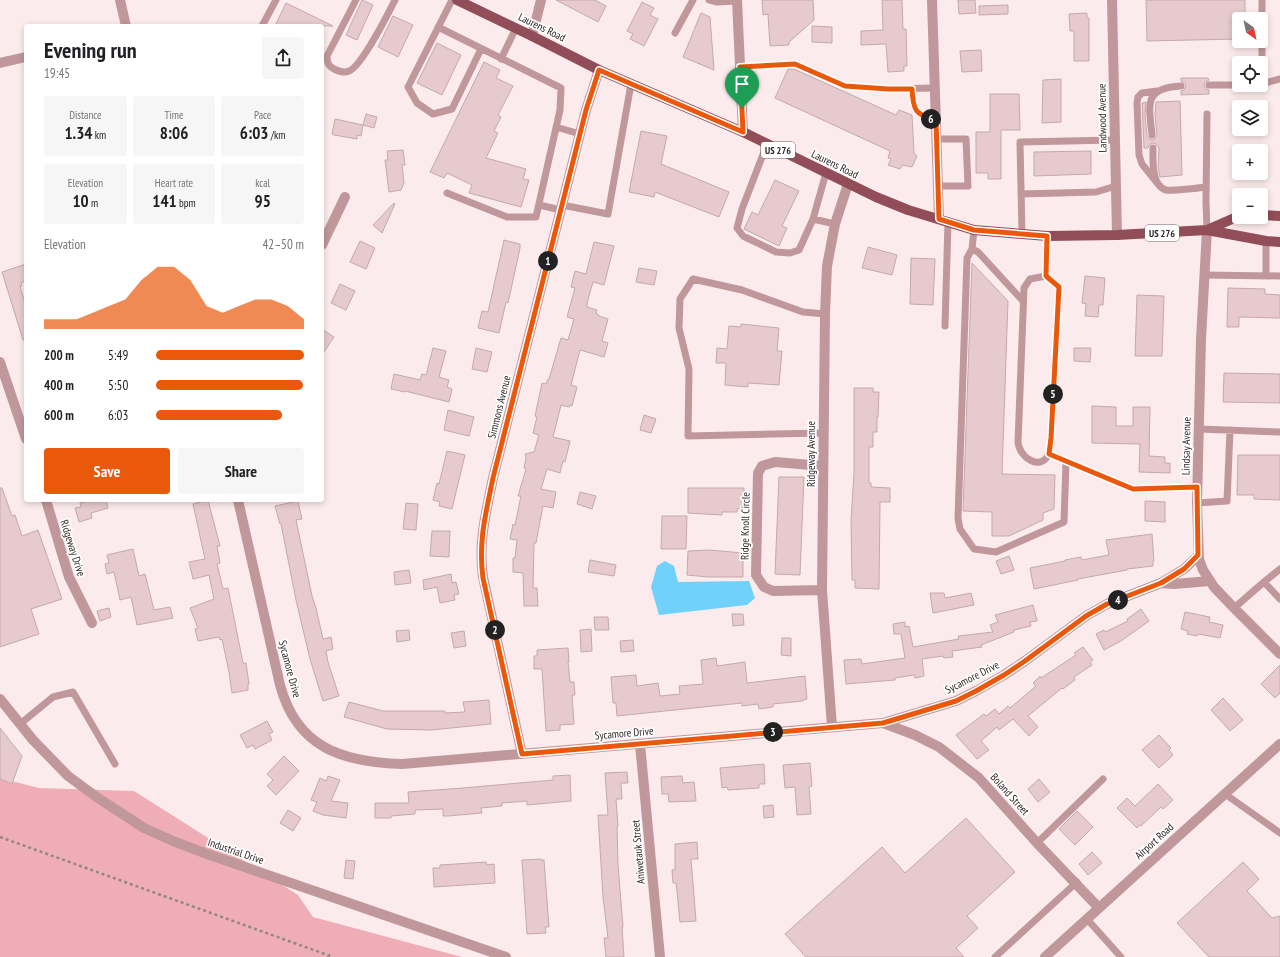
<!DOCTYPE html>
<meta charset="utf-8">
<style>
:root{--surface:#fff;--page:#f6f6f6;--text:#202124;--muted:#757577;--accent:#ea580c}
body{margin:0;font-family:"PT Sans Narrow",sans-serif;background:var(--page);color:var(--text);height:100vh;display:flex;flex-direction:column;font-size:15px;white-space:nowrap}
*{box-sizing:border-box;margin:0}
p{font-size:13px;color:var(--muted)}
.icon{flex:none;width:22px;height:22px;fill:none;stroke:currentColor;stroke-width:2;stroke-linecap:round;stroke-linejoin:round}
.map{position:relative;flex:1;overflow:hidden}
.details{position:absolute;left:24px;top:24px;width:300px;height:478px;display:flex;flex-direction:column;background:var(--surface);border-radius:4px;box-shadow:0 2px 6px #0003}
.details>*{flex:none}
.needle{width:26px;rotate:147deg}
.fabs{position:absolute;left:1232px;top:12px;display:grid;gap:8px}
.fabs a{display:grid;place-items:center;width:36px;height:36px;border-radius:4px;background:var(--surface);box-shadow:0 2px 6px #0003;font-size:20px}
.pin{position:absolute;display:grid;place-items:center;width:34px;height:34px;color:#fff;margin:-41px -17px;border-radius:50% 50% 50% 0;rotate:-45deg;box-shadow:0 0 4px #0007}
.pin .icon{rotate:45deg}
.km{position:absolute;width:20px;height:20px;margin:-10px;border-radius:50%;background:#222;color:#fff;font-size:11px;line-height:20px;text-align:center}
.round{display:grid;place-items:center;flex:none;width:42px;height:42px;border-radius:4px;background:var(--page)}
.headline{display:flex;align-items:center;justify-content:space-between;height:68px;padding:0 20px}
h1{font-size:22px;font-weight:800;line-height:30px}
.figures{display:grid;grid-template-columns:repeat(3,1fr);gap:6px;height:68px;padding:4px 20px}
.figures div{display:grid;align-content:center;border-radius:4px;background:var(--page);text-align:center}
.figures b{font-size:17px;font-weight:800}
.figures small{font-size:11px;font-weight:400}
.figures p{font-size:11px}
.chart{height:112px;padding:8px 20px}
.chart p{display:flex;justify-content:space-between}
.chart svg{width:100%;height:72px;margin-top:4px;fill:var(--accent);opacity:.7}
.cta{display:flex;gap:8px;margin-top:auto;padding:8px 20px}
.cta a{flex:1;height:46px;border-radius:4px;background:var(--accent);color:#fff;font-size:16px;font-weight:800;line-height:46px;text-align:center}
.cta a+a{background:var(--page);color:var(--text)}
ul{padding:0 20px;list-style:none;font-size:13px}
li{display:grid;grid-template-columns:64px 48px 1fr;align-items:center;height:30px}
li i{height:10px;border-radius:5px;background:var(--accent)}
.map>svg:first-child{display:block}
.green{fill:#efaeb6}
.water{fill:#70d1fa}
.building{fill:#e6cacd;stroke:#c4a9ac}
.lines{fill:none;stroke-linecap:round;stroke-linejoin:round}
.path{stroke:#948688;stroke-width:2.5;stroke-dasharray:3 3;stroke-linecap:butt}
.service{stroke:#c0989c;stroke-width:7}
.minor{stroke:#c0989c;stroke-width:10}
.tertiary{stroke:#c0989c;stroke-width:10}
.primary{stroke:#914d58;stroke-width:10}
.route-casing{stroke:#fff;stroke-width:8}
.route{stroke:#ea580c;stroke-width:5}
.labels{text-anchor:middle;stroke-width:3.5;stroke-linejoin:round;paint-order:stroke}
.shield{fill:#fff;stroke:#6d6667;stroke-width:1}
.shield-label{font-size:10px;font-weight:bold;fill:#2f2526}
.street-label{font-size:11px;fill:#2f2526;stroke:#fff}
</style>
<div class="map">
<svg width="1280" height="957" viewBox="0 0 1280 957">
<rect width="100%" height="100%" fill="#fcebed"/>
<path class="green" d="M0,778L39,788L134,791L298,895L313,917L462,957H0Z"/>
<path class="water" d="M665,561L674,566L678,582L749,581L755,598L747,605L659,615L651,587L657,566Z"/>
<path class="building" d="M362,0L373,5L357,40L346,35Z
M556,0H595L606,6L598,22Z
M762,0H813L814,20L789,42V45L770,46L768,14L763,15Z
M882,0H902L903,29H906L907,66H904V71L888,72L886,44L861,45V31L883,30Z
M958,0H975L976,13L959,14Z
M1146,0H1245V19H1239V39L1147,41Z
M642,2L654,8L650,15L658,19L644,46L630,39L633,34L627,31Z
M286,3L333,26H275Z
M1008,5V14L979,15V6Z
M701,13L710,17L714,70L683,57Z
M1087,13V18H1089V61H1074V31H1070L1069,14Z
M393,16L413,25L398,57L378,47Z
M812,26L832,27V43L812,42Z
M437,43L461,55L442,95L417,83Z
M981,50L982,71L962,72L960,51Z
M484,62L500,70L496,78L513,86L498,115L501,117L494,131L498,133L486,158L526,169L523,179L529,180L521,207L469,193L472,185L447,173L444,178L430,172Z
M788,69H794L896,115L899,110L912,115L914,153L917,156L912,167L902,165L900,169L888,165L891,159L888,158L890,151L775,98Z
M1181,78H1208L1209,80L1205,82L1204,85L1206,89L1209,90V94L1181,95V91L1184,90L1186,86L1185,83L1181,81Z
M1061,79V122L1042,123L1043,80Z
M990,94H1019L1020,130H1001V179H988V173H976V132H990Z
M1180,101L1182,175L1160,177L1158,168L1159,148L1156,144L1153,143L1149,145L1148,148H1144L1142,103L1146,102L1145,115L1147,136L1150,139L1152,140L1155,139L1157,135L1155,115L1156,102Z
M366,114L377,117L374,128L363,125L361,136L357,135V139L334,135L332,134L335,119L363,125Z
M641,131L667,136L661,164L729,192L719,217L655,192L654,197L629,192Z
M403,150L405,165H402L404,183L401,190L389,192L385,160H388L387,151Z
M1091,151V174L1034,176V152Z
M775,180L799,191L782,226L787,228L779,246L744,229L752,212L758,215Z
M394,203L395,204L382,233L373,225Z
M504,240L520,244V248L508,303L506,302L499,333L478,328L482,311L488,312Z
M360,241L375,248L366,269L350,262Z
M594,242L614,246L604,285L593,282L587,303V307L597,310L596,314L599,315V316L608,319L602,341L608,343L604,357L580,350L571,385L577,387L572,406L570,405L569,407L561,405L553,437L570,441L565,462L563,461L560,473L547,469L541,489L556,492L553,508L543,506L536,543H534L533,588H537L538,606H524L523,573L513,572V558H515L517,540L510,539L513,524L515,525L521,496H518L526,469L524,468L526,458L525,454L534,452L539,435L533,433L537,417L535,416L542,383L546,384L548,379H549L561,338L568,340L574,319L567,317L575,288L571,287L575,271L586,274Z
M868,247L897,255L892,275L862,268Z
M911,258L935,259L933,305L910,304Z
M972,263L1008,301L1002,474L1055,475L1054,509L1043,513V520L1009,536H992V512L963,511Z
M26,264V281L21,283L22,286H20L26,307V340H23L2,272Z
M639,268L657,271L654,285L636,282Z
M1085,276L1105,278L1103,305H1099L1098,317L1085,316L1086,304L1082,303Z
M340,284L355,291L346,310L331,303Z
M1228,288L1265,289V294L1280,295V318L1239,317V327H1227Z
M1137,295L1164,296L1162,356H1135Z
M741,324L779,328L777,351H782L779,385L748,383V387L725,385L726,363H716L717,348L727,349L729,326L741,327Z
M322,329L334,337L322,355Z
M433,348L446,351L439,377L449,380L447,387L452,389L449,402L405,391V392L391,389L394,374L420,380L422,374L426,375Z
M476,348L492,352L487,372L472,369Z
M1074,348H1091L1090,362L1074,361Z
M1224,373L1280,374V403L1223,402Z
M854,388H873V392H879L878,417H877V432H873V447H869V483H871V487L890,488V502H880L879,589L855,588V580H852L851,520L854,473Z
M1092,406L1116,407V426H1133V407H1150L1149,456L1165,457V463H1170V473L1139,472L1140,444L1092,443Z
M448,410L474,417L469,436L444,430Z
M644,415L656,419L651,433L640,430Z
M447,451L465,455L452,509L439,506L440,502L433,500L437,483L439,484Z
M1238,455H1280V500L1254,499V495H1237Z
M779,477H804L800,575L775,574Z
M0,488H2L12,516L15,515L22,536L38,530L62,599L31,609L39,634L0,647Z
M688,488H744V508L737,509V512H722V515L688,513Z
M580,492L596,496L592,509L577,504Z
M91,500H106L108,508L91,513L92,518L79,522L75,508L81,507L80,503Z
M208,500L220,546H217L220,563L217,564L223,589L228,588L243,663H246L249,684H248V690L232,693L229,672L222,639L220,640L219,637L198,641L195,629L198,628L190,608L214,599L209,575L193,579L189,562L205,559L193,504Z
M298,501L302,519L296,520L312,596L316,608L323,639L331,637L333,649L326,651L328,662L339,696L323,701L310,659L296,600L281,524H280L275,506Z
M1145,501L1165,502V522L1145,521Z
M406,503L418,504L416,530L403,529Z
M662,516H687L686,549H661Z
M432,531H450L449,557L430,556Z
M1152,534L1154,561H1153V566L1127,569V570L1078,579V580L1034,589L1030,568L1065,561V560L1081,557L1082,560L1109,555L1106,540Z
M133,549L139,576L145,574L154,610L170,607L173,618L137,625L131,597L120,600L114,572L107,574L105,564L109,563L107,555Z
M709,550L743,553V577H708L687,575L688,551Z
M1009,556L1014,570L1001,574L996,561Z
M590,560L616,565L614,576L588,572Z
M409,570L411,583L395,585L394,572Z
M451,574L452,583L456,582L459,594L454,595L455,600L440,603L437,587L424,590L423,580Z
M930,593H944L945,598L971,593L974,605L933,613Z
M1033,605L1037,621L1030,622L1031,626L1014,630V632L981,645L982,647L952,651L953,657L944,658L943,656L922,659L924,676L915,678L914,675L895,678V680L846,684L844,660L861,659L862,664L905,658L901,634H894L893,624L905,622V627L909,626L913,647L959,639L958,636L993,632L990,625L998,622L995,615Z
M109,608L111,617L100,621L97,611Z
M1141,609L1149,621L1121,641L1104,650L1096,634L1104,630L1105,632L1128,621L1127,619Z
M1185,612L1210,617L1209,622L1223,625L1220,638L1198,634L1197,636L1187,634L1188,631L1181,629Z
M732,614H743L744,625L733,626Z
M594,617H608L609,630H595Z
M591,629L592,651L581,652L580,630Z
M409,630L410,640L397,642L396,631Z
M464,631L466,646L454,648L451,633Z
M782,638H791V656L781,655Z
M633,640L634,651L621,652L620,641Z
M1083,647L1093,660L1090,662L1092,665L1074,677L1075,680L1063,689L1062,688L1028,716L1038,727L1029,736L1013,719L999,730L997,727L981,741L989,750L977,759L956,735L984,714L986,716L995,709L999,714L1008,706L1010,708L1036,686L1033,683L1040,676L1041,678L1076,655L1074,653Z
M568,648L569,662H568L570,682H574L575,695H572L574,724L560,725V730L546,731L542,669H534V656H537V650Z
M716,658L717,666L745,662L747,683L805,676L807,699L803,700V701L773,704V707L759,709L758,704L742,706V703L617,716L616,703H613L611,677L636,675L637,686L658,683L660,696L680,694L679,686L703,684L701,660Z
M1280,665V693L1275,698L1261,684Z
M1223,698L1243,720L1230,731L1211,710Z
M489,700L491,724L431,730L387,729L344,717L349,702L383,711H445V713L465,712L463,702Z
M267,721L273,732L269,734L272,740L255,749L253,745L247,748L240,735Z
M0,728L22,756L12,784L0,779Z
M1159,735L1171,748L1169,750L1173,755L1159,768L1142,750Z
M284,756L299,771L276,795L267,786L273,780L267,774Z
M810,763L812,786L809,787L811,814L797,815L795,787L785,788L783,765Z
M764,764L765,784H759V788L728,790L727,787L722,788L720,768Z
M627,772L628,783H621L622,799H616L618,826L617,827L618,865L623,927H622L624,957H606L604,938H608L603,897L598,815H608L605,773Z
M570,775L571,801L527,805V801L502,803V806L481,808L482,813L448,816H443V809L415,810V814L391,816V818H375V803H409L408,792L463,788L553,780V776Z
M328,776L340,780L331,801L348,803L346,818L323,815L313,811L317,802L311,800L320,778L326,781Z
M682,776L683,783L694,782L696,801L669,802L668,794H662L661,777Z
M1039,779L1050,792L1038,802L1028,789Z
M1158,784L1173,800L1163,809L1161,807L1141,826L1140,825L1137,828L1117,808L1127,798L1135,806Z
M773,805L774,817L764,818L763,806Z
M288,810L301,818L293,831L280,823Z
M1077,811L1093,827L1075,845L1059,829Z
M966,818L1015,872L967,916L978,928L956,948L964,957H806L785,934L882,847L905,873Z
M697,842L698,859H691L696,921L680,922L677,891L676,883H673L672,870H675V844Z
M1092,852L1102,863L1088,875L1079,864Z
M541,859V860H544L549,927H545L546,933L527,934L522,860Z
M346,860L355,861L353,879L344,878Z
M486,862L487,865L494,864L495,883L434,887L433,868H440V865Z
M1243,862L1259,879L1247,891L1272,918L1280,916V957H1209L1177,923Z"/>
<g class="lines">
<path class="path" d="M0,837L333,957"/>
<path class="service" d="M356,0L327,56C327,62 328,66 334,69C338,71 345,73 349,71C361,67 388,14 395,0
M452,0L408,87L417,103L433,114L452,109L481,49
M709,0L716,2L737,1
M262,26L276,0
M438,27L561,88L560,110L536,217H507L447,193
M675,33L693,0
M501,59L516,28
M740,67L795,64L845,86L888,89L935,88
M1261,84L1280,79
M1262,84V0
M1209,85H1239
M912,89C913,110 915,115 936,121
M1157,91L1142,93L1138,97L1137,103L1139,155L1142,164L1158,184
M1207,114L1206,202L1207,230
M556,127L580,134
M1152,135C1149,105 1143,88 1181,86
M936,139H966L968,186H938
M767,144L742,209L737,228L743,236L776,252L790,253L799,250L813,219L835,224
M1153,148C1153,159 1151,186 1166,190C1171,191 1199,188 1206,187
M1021,194L1096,192L1116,186
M539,205L561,210
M562,205L608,214L631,84
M813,219L826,173
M974,230L972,249L967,258L958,518L960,529L974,549L996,552L1064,522L1066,462
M1022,234L1020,142L1115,140
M1266,241V276
M972,249L978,252L1023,301
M1204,275L1280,276
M1046,276L1030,279L1024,288L1018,442C1019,457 1040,472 1049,454C1051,449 1051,443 1051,438L1059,287L1046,276L1047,236
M945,326L948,222
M1199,429L1280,432
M823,433L688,436L689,369L679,328L680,299L693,279L742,290L803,312L825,314
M1049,454L1133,489L1197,487
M1197,503L1227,501L1230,430
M1280,569L1264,582L1280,599
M1234,608L1264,582
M20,724L53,697L73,692L115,764
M1225,794L1280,833
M1037,843L1103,779
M1087,919L1121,957
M995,957L1077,882"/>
<path class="minor" d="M120,0L126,26
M737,0L743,132
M932,0L939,219
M1112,0L1117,235
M532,36L541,0
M0,63L26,57
M1207,230L1201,339L1197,503L1199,559L1203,570L1214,587L1234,608L1280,654
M322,245L345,197
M0,362L26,439
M46,500L69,577L92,623
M238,500L280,685C297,748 342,762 402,764L883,723L956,701L976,691L1004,675L1025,661L1086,616L1107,604L1161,583L1184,569L1199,555
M1161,583L1174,584L1210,581
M822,590L773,591L764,587L756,575L758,473L762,466L775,462L823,466
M883,723L915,735L939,747L979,778L1037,843L1099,908
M832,727L822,590L825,314L827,266L835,224L848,184
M640,744L660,957
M522,754L483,577C478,542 486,513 493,478L586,110L599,70
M1045,957L1280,744"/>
<path class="tertiary" d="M0,699L33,740L68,776L98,798L144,828L173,841L207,854L506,957"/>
<path class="primary" d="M457,0L532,36L599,70L743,132L876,197L908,210L974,230L1047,236L1117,235L1207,230L1266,241L1280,242
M1261,215L1280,216
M1207,230L1239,216"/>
</g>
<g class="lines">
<defs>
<path id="route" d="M795,64L845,86L888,89H912C913,110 915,115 936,120L939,219L974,230L1047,236L1046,276L1059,287L1051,438L1049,454L1133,489L1197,487L1198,555L1184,569L1161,583L1107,604L1086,616L1025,661L1004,675L976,691L956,701L883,723L522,754L483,578C478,542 486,512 493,478L586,110L599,70L743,132L740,67Z"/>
</defs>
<use href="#route" class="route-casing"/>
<use href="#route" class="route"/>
</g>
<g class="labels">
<g class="shield">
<rect x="761" y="142" width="34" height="16" rx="3"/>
<rect x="1145" y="225" width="34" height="16" rx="3"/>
</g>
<g class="shield-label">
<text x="778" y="154">US 276</text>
<text x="1162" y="237">US 276</text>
</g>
<g class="street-label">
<text transform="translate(542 27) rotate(26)" y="4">Laurens Road</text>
<text transform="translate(1102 118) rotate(-91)" y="4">Landwood Avenue</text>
<text transform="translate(835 164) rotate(26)" y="4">Laurens Road</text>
<text transform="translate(499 407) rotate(-76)" y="4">Simmons Avenue</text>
<text transform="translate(1186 446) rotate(-89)" y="4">Lindsay Avenue</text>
<text transform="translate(811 454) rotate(-90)" y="4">Ridgeway Avenue</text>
<text transform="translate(745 526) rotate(-89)" y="4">Ridge Knoll Circle</text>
<text transform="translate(73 548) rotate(72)" y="4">Ridgeway Drive</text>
<text transform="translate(290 669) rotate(75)" y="4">Sycamore Drive</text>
<text transform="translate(972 677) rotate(-27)" y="4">Sycamore Drive</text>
<text transform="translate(624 733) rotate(-5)" y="4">Sycamore Drive</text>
<text transform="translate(1010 794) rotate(48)" y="4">Boland Street</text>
<text transform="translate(1154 841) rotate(-42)" y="4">Airport Road</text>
<text transform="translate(236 851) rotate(19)" y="4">Industrial Drive</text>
<text transform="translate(638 852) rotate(-95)" y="4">Aniwetauk Street</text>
</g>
</g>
</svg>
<div class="fabs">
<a><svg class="needle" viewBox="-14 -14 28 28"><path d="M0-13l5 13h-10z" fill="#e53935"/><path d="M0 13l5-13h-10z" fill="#757577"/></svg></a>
<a><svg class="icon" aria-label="locate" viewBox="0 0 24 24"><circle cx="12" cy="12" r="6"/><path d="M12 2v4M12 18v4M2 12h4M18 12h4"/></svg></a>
<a><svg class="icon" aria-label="layers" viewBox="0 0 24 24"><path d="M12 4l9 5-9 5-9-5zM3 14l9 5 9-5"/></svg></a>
<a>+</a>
<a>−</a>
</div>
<div class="pin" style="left:742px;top:108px;background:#1e9e55"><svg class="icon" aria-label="arrive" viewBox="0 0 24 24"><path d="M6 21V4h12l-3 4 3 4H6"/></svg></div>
<b class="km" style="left:548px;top:261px">1</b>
<b class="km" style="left:495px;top:630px">2</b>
<b class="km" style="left:773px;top:732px">3</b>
<b class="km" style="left:1118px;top:600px">4</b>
<b class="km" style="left:1053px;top:394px">5</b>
<b class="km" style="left:931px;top:119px">6</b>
<section class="details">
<div class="headline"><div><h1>Evening run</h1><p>19:45</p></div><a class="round"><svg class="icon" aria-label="share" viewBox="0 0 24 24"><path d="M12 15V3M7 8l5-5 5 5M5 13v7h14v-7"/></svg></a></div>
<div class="figures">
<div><p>Distance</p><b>1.34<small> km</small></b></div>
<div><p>Time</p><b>8:06</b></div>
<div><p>Pace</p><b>6:03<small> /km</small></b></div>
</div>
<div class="figures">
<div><p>Elevation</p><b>10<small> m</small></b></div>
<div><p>Heart rate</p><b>141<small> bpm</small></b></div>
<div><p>kcal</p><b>95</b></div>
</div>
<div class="chart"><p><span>Elevation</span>42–50 m</p>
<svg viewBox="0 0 160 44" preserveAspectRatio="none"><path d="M0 44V38L10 38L20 38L30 34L40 30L50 26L60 14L70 6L80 6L90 14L100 30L110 34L120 30L130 26L140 26L150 30L160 38V44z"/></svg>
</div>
<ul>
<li><b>200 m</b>5:49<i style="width:100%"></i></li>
<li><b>400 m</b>5:50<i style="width:99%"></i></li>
<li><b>600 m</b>6:03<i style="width:85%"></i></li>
</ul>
<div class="cta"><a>Save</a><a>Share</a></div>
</section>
</div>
